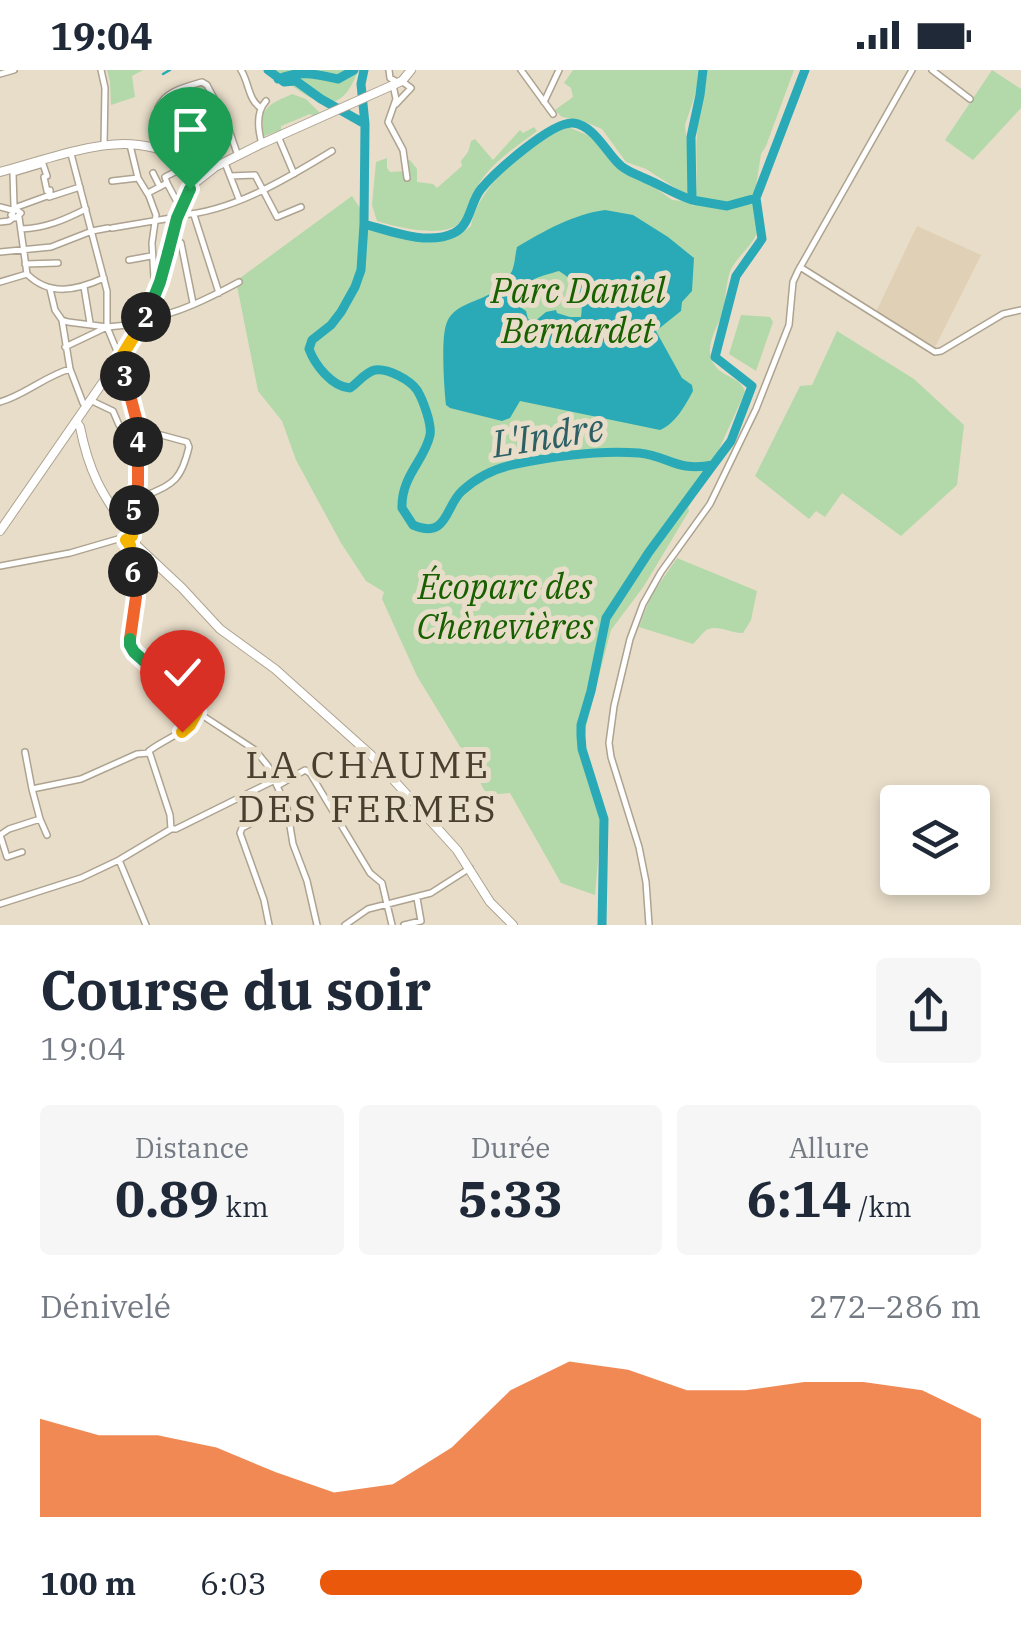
<!DOCTYPE html>
<html lang="fr">
<meta charset="utf-8">
<style>
:root{--surface:#fff;--page:#f6f6f7;--text:#1f2937;--muted:#747a83;--accent:#ea580c}
body{margin:0;font-family:"IBM Plex Serif",serif;background:var(--page);color:var(--text);height:100vh;display:flex;flex-direction:column;font-size:38px;white-space:nowrap}
*{box-sizing:border-box;margin:0}
p{font-size:32px;color:var(--muted)}
.icon{flex:none;width:55px;height:55px;fill:none;stroke:currentColor;stroke-width:2;stroke-linecap:round;stroke-linejoin:round}
.map{position:relative;height:855px;overflow:hidden}
.panel{display:flex;flex-direction:column;background:var(--surface);flex:1}
.panel>*{flex:none}
.buttons{position:absolute;left:880px;top:715px;display:grid;gap:20px}
.buttons a{display:grid;place-items:center;width:110px;height:110px;border-radius:10px;background:var(--surface);box-shadow:0 5px 15px #0003;font-size:50px}
.pin{position:absolute;display:grid;place-items:center;width:85px;height:85px;color:#fff;margin:-102px -42px;border-radius:50% 50% 50% 0;rotate:-45deg;box-shadow:0 0 10px #0007}
.pin .icon{rotate:45deg}
.km{position:absolute;width:50px;height:50px;margin:-25px;border-radius:50%;background:#222;color:#fff;font-size:28px;line-height:50px;text-align:center}
.round{display:grid;place-items:center;flex:none;width:105px;height:105px;border-radius:10px;background:var(--page)}
.head{display:flex;align-items:center;justify-content:space-between;height:170px;padding:0 40px}
h1{font-size:55px;font-weight:800;line-height:75px}
.figures{display:grid;grid-template-columns:repeat(3,1fr);gap:15px;height:170px;padding:10px 40px}
.figures div{display:grid;align-content:center;border-radius:10px;background:var(--page);text-align:center}
.figures b{font-size:50px;font-weight:800}
.figures small{font-size:28px;font-weight:400}
.figures p{font-size:28px}
.chart{height:280px;padding:20px 40px}
.chart p{display:flex;justify-content:space-between}
.chart svg{width:100%;height:180px;margin-top:10px;fill:var(--accent);opacity:.7}
ul{padding:0 40px;list-style:none;font-size:32px}
li{display:grid;grid-template-columns:160px 120px 1fr;align-items:center;height:75px}
li i{height:25px;border-radius:12px;background:var(--accent)}
.status{display:flex;justify-content:space-between;align-items:center;height:70px;padding:0 50px;background:var(--surface);direction:ltr}
.status svg{height:28px;fill:currentColor}
.map>svg:first-child{display:block}
.built{fill:#dfd0b6}
.green{fill:#b3d9aa}
.water{fill:#2aaab7;fill-rule:evenodd}
.lines{fill:none;stroke-linecap:round;stroke-linejoin:round}
.stream{stroke:#2aaab7;stroke-width:2.5}
.river{stroke:#2aaab7;stroke-width:9}
.minor-casing{stroke:#ada390;stroke-width:8}
.major-casing{stroke:#ada390;stroke-width:10}
.minor{stroke:#fff;stroke-width:5}
.major{stroke:#fff;stroke-width:8}
.split-1-casing{stroke:#fff;stroke-width:20}
.split-2-casing{stroke:#fff;stroke-width:20}
.split-3-casing{stroke:#fff;stroke-width:20}
.split-4-casing{stroke:#fff;stroke-width:20}
.split-5-casing{stroke:#fff;stroke-width:20}
.split-6-casing{stroke:#fff;stroke-width:20}
.split-7-casing{stroke:#fff;stroke-width:20}
.split-8-casing{stroke:#fff;stroke-width:20}
.split-9-casing{stroke:#fff;stroke-width:20}
.split-1{stroke:#22a559;stroke-width:12}
.split-2{stroke:#22a559;stroke-width:12}
.split-3{stroke:#f5b400;stroke-width:12}
.split-4{stroke:#f0652b;stroke-width:12}
.split-5{stroke:#f0652b;stroke-width:12}
.split-6{stroke:#f5b400;stroke-width:12}
.split-7{stroke:#f0652b;stroke-width:12}
.split-8{stroke:#22a559;stroke-width:12}
.split-9{stroke:#f5b400;stroke-width:12}
.labels{text-anchor:middle;stroke-width:10;stroke-linejoin:round;paint-order:stroke}
.park-label{font-size:35px;font-style:italic;fill:#185f00;stroke:#e8ddc9}
.water-label{font-size:38px;font-style:italic;fill:#2d5f65;stroke:#e8ddc9}
.neighbourhood-label{font-size:38px;letter-spacing:2.5px;fill:#483f2f;stroke:#e8ddc9}
</style>
<div class="status"><b>19:04</b><svg viewBox="0 0 49 12"><path d="M0 12V9h3v3zM5 12V6h3v6zM10 12V3h3v9zM15 12V0h3v12zM26 1h20v11H26zM47 4h2v5h-2z"/></svg></div>
<div class="map">
<svg width="1021" height="855" viewBox="0 0 1021 855">
<rect width="100%" height="100%" fill="#e8ddc9"/>
<path class="built" d="M917,156L981,185L935,277L876,242Z"/>
<path class="green" d="M107,0H143L132,6L135,27L111,35L110,12Z
M272,0H359C355,7 352,16 347,22C325,50 292,14 272,0Z
M573,0H698L697,19L685,55L690,103L688,122L685,124L646,99L626,92L602,59L583,51L562,47L555,40L573,27L571,18L564,13Z
M707,0H794L766,76L761,84L753,136C773,168 736,180 729,205C726,215 726,226 724,237C720,256 700,278 716,297C725,308 741,307 745,322L715,388L711,392V399L688,438L689,441L644,516L611,560L594,625L580,682L601,754L595,825L561,813L510,723L487,725L462,680L417,606L382,529L384,522L366,511L341,473L296,390L282,351L258,321L236,211L352,126L374,159C411,160 436,186 471,156C477,116 531,72 568,57L590,66L620,100L650,114L672,130L683,131L694,136C699,111 695,89 697,64C698,42 706,22 707,0Z
M992,0L1021,19V38L973,90L945,70Z
M198,15H204C213,27 221,43 225,57L216,60L219,71H216L215,68L198,74L197,70L191,73L185,61L181,62L178,56H171L163,36L169,33L167,28Z
M292,24L306,29L320,43L313,46L310,44L281,56V60L264,66C259,37 268,35 292,24Z
M534,57L537,61C516,77 492,92 478,115C472,126 468,140 461,151C447,170 396,157 377,151L372,135L376,92L387,88V98L390,102L407,101L406,91L410,90L417,99V112L433,114L437,118L462,96L461,91L468,82L471,71L475,69L493,90L520,60L523,63Z
M741,245L770,247L773,252L756,301L729,284Z
M837,261L914,309L964,355L957,415L901,466L842,423L825,447L816,441L809,449L755,406L800,316L812,315Z
M677,488L757,521L751,550L743,563C731,564 714,552 704,562C700,566 697,570 693,574L639,557L651,526Z"/>
<path class="water" d="M605,140L633,145L668,167L694,188L692,221L682,232L681,241L656,261L682,308L692,315L693,321C685,336 675,354 660,360L520,331L510,348L502,351L450,338L446,335C444,318 441,270 446,255C452,235 474,233 490,224C497,219 508,208 512,201C515,194 515,185 517,177C544,161 574,144 605,140ZM559,201C578,213 584,224 581,247H570L557,243L556,240L546,242L534,252L528,249L526,241L516,234C519,210 539,207 559,201Z"/>
<g class="lines">
<path class="stream" d="M302,2L303,0
M163,4L170,0"/>
<path class="river" d="M268,0L284,12L296,11L321,29L365,54
M364,0L361,14L365,54L364,154L361,200L355,217L341,242L331,255L312,270L309,279C315,295 332,317 350,318C358,313 365,302 375,300C388,298 410,310 417,320C423,330 432,354 430,365C425,390 401,406 402,438L413,455C448,470 445,436 462,421C477,407 496,398 516,394C555,386 600,380 639,383C669,386 676,402 713,395L731,371L752,316L715,287L736,206L762,169L756,128L805,0
M278,9C299,0 316,4 338,9L354,0
M692,130L727,136L756,128
M364,154C390,161 428,176 454,163C471,155 470,132 481,119C495,102 552,51 573,53C593,55 605,80 618,93C625,101 634,103 644,108C661,115 674,124 692,130L691,67L700,25L703,0
M602,855L604,749L582,679L581,666V655L591,621L606,548L649,482L713,395"/>
<defs>
<path id="minor" d="M101,0L105,18L104,76
M241,0C249,12 248,30 261,38
M389,0L390,8L397,12
M521,0L553,44
M932,0L970,29
M0,4L14,0
M393,15L396,29L388,52L403,80L407,108
M544,32L559,0
M396,34L411,18L403,12
M278,66L294,104
M262,74C258,60 256,42 266,31
M130,75L138,108L149,126L156,145L152,173L154,208L160,213
M177,82L158,38C165,21 185,17 202,12L207,15L226,51L238,86
M71,84L107,221V257L119,286
M225,93L239,129
M43,94L47,106L44,107L47,121L50,120V125L17,137L14,136L13,103Z
M153,103L160,117
M230,106L255,105L277,147L301,137
M112,111L138,108
M167,113L176,130L182,135
M148,123L167,113L165,107L189,95L192,90
M49,127L80,117
M0,137L12,140
M15,139L21,143L16,148L11,145Z
M180,145C232,142 288,108 332,81
M194,145L219,223
M0,152L9,151L13,148
M112,158L177,147
M21,159C46,158 64,150 86,139
M173,167L181,173L193,233
M0,182L51,177L92,161L108,158
M129,190L151,186
M25,194L58,193
M800,197L935,282L941,281L1003,244L1021,240
M27,204C50,227 77,220 104,208
M0,212L27,204L19,147
M84,217L90,253
M50,219L55,240L62,250L70,299L83,333L86,336
M145,249C176,245 211,227 239,212
M62,250L68,252L107,257L138,254L142,255
M65,277L107,257
M90,330L113,341L119,355L129,365H137
M0,332C25,325 45,306 70,299
M138,429C171,414 180,415 189,377L187,372L139,359
M130,475L137,527L130,575L134,582L191,634L197,642L255,680L268,696L287,738L293,774L307,811L317,855
M0,496L70,483L118,469L126,471
M25,682L32,719
M277,716L305,700L310,703L370,803L382,813L392,855
M40,749L47,765
M171,759H176L275,710
M0,765L9,759L40,749L32,719L81,709L137,684L149,683
M0,765L7,787L22,782
M0,834L81,808L119,790
M146,855L119,790L171,759L170,745L149,681C166,668 188,663 197,642
M269,855L264,830L240,763L242,758L286,735
M345,855L368,839L431,823L470,798
M404,855L421,851L417,828
M649,855L646,812L639,777L611,687L609,673L614,636L630,569L643,534L661,502L710,434L756,339L789,255L793,212L798,201L912,0"/>
<path id="major" d="M0,102C37,92 87,74 124,74C152,74 182,86 209,93L215,97
M120,289L138,359V414L132,465
M76,351L80,357C89,402 101,423 127,459L128,466
M0,461L139,260L160,213L182,135L196,112L215,97L261,74L402,11L411,0
M132,465L136,471L130,475L127,469Z
M135,474L182,518L220,559L275,599L371,685L457,780L490,832L513,855"/>
</defs>
<use href="#minor" class="minor-casing"/>
<use href="#major" class="major-casing"/>
<use href="#minor" class="minor"/>
<use href="#major" class="major"/>
</g>
<g class="lines">
<defs>
<path id="split-1" d="M168,183L177,148L190,119"/>
<path id="split-2" d="M146,247L160,212L168,183"/>
<path id="split-3" d="M125,306L120,289L146,247"/>
<path id="split-4" d="M125,306L137,352L138,372"/>
<path id="split-5" d="M134,440L138,414V372"/>
<path id="split-6" d="M133,502L130,475L126,470L132,466L134,440"/>
<path id="split-7" d="M130,569L136,527L133,502"/>
<path id="split-8" d="M130,569V575L134,582L174,618"/>
<path id="split-9" d="M174,618L197,642L190,655L182,662"/>
</defs>
<use href="#split-1" class="split-1-casing"/>
<use href="#split-2" class="split-2-casing"/>
<use href="#split-3" class="split-3-casing"/>
<use href="#split-4" class="split-4-casing"/>
<use href="#split-5" class="split-5-casing"/>
<use href="#split-6" class="split-6-casing"/>
<use href="#split-7" class="split-7-casing"/>
<use href="#split-8" class="split-8-casing"/>
<use href="#split-9" class="split-9-casing"/>
<use href="#split-1" class="split-1"/>
<use href="#split-2" class="split-2"/>
<use href="#split-3" class="split-3"/>
<use href="#split-4" class="split-4"/>
<use href="#split-5" class="split-5"/>
<use href="#split-6" class="split-6"/>
<use href="#split-7" class="split-7"/>
<use href="#split-8" class="split-8"/>
<use href="#split-9" class="split-9"/>
</g>
<g class="labels">
<g class="park-label">
<text x="578" y="233">Parc Daniel<tspan x="578" dy="40">Bernardet</tspan></text>
<text x="505" y="529">Écoparc des<tspan x="505" dy="40">Chènevières</tspan></text>
</g>
<g class="water-label">
<text transform="translate(548 366) rotate(-9)" y="13">L'Indre</text>
</g>
<g class="neighbourhood-label">
<text x="368" y="708">LA CHAUME<tspan x="368" dy="44">DES FERMES</tspan></text>
</g>
</g>
</svg>
<div class="buttons">
<a><svg class="icon" aria-label="layers" viewBox="0 0 24 24"><path d="M12 4l9 5-9 5-9-5zM3 14l9 5 9-5"/></svg></a>
</div>
<div class="pin" style="left:190px;top:119px;background:#1e9e55"><svg class="icon" aria-label="arrive" viewBox="0 0 24 24"><path d="M6 21V4h12l-3 4 3 4H6"/></svg></div>
<div class="pin" style="left:182px;top:662px;background:#d93025"><svg class="icon" aria-label="check" viewBox="0 0 24 24"><path d="M5 12l5 5 9-10"/></svg></div>
<b class="km" style="left:146px;top:247px">2</b>
<b class="km" style="left:125px;top:306px">3</b>
<b class="km" style="left:138px;top:372px">4</b>
<b class="km" style="left:134px;top:440px">5</b>
<b class="km" style="left:133px;top:502px">6</b>
</div>
<section class="panel">
<div class="head"><div><h1>Course du soir</h1><p>19:04</p></div><a class="round"><svg class="icon" aria-label="share" viewBox="0 0 24 24"><path d="M12 15V3M7 8l5-5 5 5M5 13v7h14v-7"/></svg></a></div>
<div class="figures">
<div><p>Distance</p><b>0.89<small> km</small></b></div>
<div><p>Durée</p><b>5:33</b></div>
<div><p>Allure</p><b>6:14<small> /km</small></b></div>
</div>
<div class="chart"><p><span>Dénivelé</span>272–286 m</p>
<svg viewBox="0 0 160 44" preserveAspectRatio="none"><path d="M0 44V20L10 24L20 24L30 27L40 33L50 38L60 36L70 27L80 13L90 6L100 8L110 13L120 13L130 11L140 11L150 13L160 20V44z"/></svg>
</div>
<ul>
<li><b>100 m</b>6:03<i style="width:82%"></i></li>
</ul>
</section>
